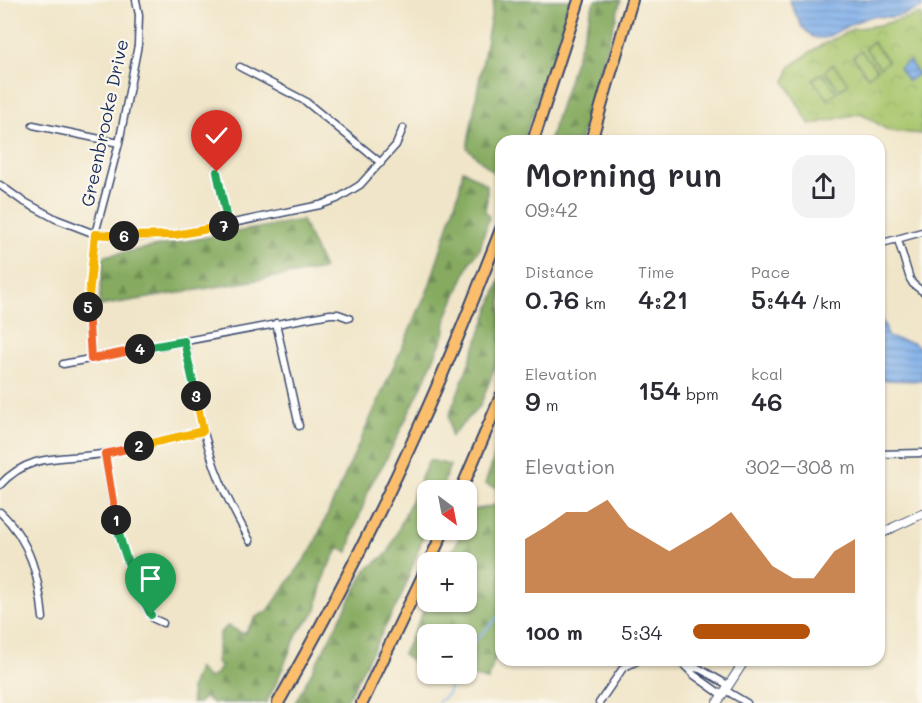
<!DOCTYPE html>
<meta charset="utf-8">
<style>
:root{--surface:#fff;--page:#f2f2f3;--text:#2b2b33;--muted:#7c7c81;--accent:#b45309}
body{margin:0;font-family:Mali,sans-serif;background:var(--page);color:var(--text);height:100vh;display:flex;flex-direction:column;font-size:22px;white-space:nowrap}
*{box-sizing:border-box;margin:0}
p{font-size:20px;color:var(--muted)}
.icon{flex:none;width:33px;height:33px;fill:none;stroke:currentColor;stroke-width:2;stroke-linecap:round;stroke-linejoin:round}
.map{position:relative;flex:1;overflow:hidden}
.details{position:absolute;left:495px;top:135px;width:390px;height:531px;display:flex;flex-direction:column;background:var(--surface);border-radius:18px;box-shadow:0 2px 4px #0004}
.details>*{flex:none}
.needle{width:39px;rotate:148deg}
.controls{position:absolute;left:417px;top:480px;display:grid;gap:12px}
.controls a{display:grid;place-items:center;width:60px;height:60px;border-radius:12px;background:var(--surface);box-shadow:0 2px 4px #0004;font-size:30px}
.pin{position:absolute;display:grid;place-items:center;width:51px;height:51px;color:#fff;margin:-62px -26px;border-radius:50% 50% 50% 0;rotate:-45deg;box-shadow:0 0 6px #0007}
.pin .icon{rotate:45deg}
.km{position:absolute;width:30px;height:30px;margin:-15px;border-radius:50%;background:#222;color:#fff;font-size:16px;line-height:30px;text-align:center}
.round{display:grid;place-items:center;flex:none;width:63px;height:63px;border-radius:18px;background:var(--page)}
.headline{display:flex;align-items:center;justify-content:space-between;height:102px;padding:0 30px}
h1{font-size:33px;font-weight:600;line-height:45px}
.metrics{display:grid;grid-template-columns:repeat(3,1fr);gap:9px;height:102px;padding:6px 30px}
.metrics div{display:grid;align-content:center}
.metrics b{font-size:26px;font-weight:600}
.metrics small{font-size:16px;font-weight:400}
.metrics p{font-size:16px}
.chart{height:168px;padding:12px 30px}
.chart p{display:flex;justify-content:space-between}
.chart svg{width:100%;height:108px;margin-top:6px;fill:var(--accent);opacity:.7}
ul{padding:0 30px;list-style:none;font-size:20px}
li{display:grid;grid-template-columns:96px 72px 1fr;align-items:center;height:45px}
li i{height:15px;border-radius:8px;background:var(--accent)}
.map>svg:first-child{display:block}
.forest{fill:url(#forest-firs);stroke:#506d5f;stroke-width:1.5}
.park{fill:url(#park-crowns);stroke:#627a66;stroke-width:1.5}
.garden{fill:#a9c66d;stroke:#627a66;stroke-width:1.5}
.water{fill:url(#water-rules);stroke:#4c6ea4;stroke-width:1.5}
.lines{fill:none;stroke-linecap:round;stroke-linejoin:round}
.stream{stroke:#7eaee9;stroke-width:2}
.minor-casing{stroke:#3b4a6e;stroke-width:9}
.tertiary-casing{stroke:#3b4a6e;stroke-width:10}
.motorway-casing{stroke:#3b4a6e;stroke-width:14}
.minor{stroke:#fff;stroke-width:6}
.tertiary{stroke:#fff;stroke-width:8}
.motorway{stroke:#fabe6d;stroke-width:10}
.split-1-casing{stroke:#fff;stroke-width:12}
.split-2-casing{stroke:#fff;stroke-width:12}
.split-3-casing{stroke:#fff;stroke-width:12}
.split-4-casing{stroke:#fff;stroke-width:12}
.split-5-casing{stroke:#fff;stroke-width:12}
.split-6-casing{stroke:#fff;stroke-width:12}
.split-7-casing{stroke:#fff;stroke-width:12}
.split-8-casing{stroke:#fff;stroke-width:12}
.split-1{stroke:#22a559;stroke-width:8}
.split-2{stroke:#f0652b;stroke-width:8}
.split-3{stroke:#f5b400;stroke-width:8}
.split-4{stroke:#22a559;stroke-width:8}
.split-5{stroke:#f0652b;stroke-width:8}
.split-6{stroke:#f5b400;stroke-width:8}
.split-7{stroke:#f5b400;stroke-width:8}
.split-8{stroke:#22a559;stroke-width:8}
.labels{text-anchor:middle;stroke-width:4.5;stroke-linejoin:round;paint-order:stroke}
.street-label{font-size:18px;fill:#1b2f5e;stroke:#fbf7ec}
</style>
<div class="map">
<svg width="922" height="703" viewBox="0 0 922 703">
<defs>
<pattern id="forest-firs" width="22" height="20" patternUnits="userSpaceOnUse" patternTransform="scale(1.5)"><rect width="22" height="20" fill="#86ab60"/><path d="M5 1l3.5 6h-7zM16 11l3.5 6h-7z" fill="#6d8c52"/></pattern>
<pattern id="park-crowns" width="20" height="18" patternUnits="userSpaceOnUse" patternTransform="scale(1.5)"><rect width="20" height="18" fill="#a9c66d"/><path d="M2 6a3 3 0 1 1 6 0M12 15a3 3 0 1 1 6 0" fill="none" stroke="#91aa61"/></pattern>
<pattern id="water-rules" width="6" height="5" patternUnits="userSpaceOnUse" patternTransform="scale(1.5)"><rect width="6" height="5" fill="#7eaee9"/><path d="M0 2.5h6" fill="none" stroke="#668ec0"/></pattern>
</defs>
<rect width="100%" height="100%" fill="#fbf7ec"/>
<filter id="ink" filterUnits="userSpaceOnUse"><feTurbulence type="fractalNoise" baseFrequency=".0167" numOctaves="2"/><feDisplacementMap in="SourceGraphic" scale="12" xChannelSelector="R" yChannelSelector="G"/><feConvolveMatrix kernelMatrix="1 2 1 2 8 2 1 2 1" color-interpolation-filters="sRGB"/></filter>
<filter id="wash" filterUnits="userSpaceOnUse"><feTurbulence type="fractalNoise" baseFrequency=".008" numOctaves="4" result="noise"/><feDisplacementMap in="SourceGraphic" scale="24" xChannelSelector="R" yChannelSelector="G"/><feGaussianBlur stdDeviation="1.35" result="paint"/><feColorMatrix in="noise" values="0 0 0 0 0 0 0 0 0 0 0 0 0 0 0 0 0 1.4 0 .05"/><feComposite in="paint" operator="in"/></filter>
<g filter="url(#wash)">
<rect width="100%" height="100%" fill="#f0e5c8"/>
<path class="forest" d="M494,0H570L553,60L523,141H501V179L467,148Z
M597,0H621L580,141H549L594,2Z
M463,170L487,185V200L485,210L489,217L480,249L471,260L447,316L444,335L421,388L386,460L371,484L353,534L348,552L339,548L326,571L315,613L298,632L274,688L266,703H213L204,697L200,703H192L191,688L198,668L208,679L216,674L221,666L216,662L220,633L228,626L244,634L256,617L268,611L312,549L429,287L459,191Z
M302,220L324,269L99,306L104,256Z
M501,278V351L480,406L451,436L449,416Z
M501,438V490L485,484Z
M429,460L450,465L441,490H428L427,526L402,595L345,703H295L366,570L388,553Z
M501,504V639L488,680L460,674H466V634H428L427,666L415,664L403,654L428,602H466V562H447L463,530H466L467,523L473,510Z"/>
<path class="park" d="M922,14V134L889,131L861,113L810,125L785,82L790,67L815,49L853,29L880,25Z"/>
<path class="garden" d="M873,42L888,61L880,68L865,48Z
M861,51L877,70L868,77L853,57Z
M833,64L848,83L840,90L825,71Z
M822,73L837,92L828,99L813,80Z"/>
<path class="water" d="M789,0H922V8L902,15L891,17L872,16L853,23L825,38H818L813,37L802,27Z
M909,61L918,74L908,81L899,68Z
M879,297L882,302L880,318L886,328L887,337L913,343L922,349V381L879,380Z"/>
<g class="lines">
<path class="stream" d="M466,650L501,614
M437,703L448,694L454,674"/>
</g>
</g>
<g filter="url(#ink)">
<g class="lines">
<defs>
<path id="minor" d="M240,67L305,101L381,163
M33,125L119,143
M217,172L228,225
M0,185L21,200L56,219L95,234L137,237L175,235L320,205L337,199L360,185L396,145L403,128
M898,240L910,279L913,284L922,291
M879,244L922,232
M276,323L299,426
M185,341C194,389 202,438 221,483C229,503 240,522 250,541
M91,359L88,314L95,234L119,143L138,45L139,15L136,0
M63,364L330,314H338L349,318
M105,454C110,486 113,519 123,550C130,572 141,594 151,615L154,619L163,623
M879,454L922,453
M0,485C32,450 67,461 108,453C140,446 171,438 203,431
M0,512C31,541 39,578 43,618
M675,660L685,666
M725,690L747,703
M722,695L694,675L685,666L700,669L728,685
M599,703L623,668L639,660"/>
<path id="tertiary" d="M879,535L894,527L922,514
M717,703L745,660"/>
<path id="motorway" d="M533,141L579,0
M591,141L632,0
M461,490L501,396
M429,562L444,530
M278,703C329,613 377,521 419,427C449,362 475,296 501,229
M362,703L428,565"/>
</defs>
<use href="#minor" class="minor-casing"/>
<use href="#tertiary" class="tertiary-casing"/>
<use href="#motorway" class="motorway-casing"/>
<use href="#minor" class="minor"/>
<use href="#tertiary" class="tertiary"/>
<use href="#motorway" class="motorway"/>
</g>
</g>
<g class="lines" filter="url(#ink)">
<defs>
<path id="split-1" d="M116,520C122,553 136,584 151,615"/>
<path id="split-2" d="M116,520L105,454L139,446"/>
<path id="split-3" d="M139,446L203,431L196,396"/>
<path id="split-4" d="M140,349L184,341L196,396"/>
<path id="split-5" d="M88,307L91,359L140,349"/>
<path id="split-6" d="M88,307L95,234L124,236"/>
<path id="split-7" d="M124,236L175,235L224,226"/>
<path id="split-8" d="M217,172L228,225L224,226"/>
</defs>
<use href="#split-1" class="split-1-casing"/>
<use href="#split-2" class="split-2-casing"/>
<use href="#split-3" class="split-3-casing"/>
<use href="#split-4" class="split-4-casing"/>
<use href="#split-5" class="split-5-casing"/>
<use href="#split-6" class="split-6-casing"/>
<use href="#split-7" class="split-7-casing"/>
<use href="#split-8" class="split-8-casing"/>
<use href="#split-1" class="split-1"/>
<use href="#split-2" class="split-2"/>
<use href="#split-3" class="split-3"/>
<use href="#split-4" class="split-4"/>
<use href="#split-5" class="split-5"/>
<use href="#split-6" class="split-6"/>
<use href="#split-7" class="split-7"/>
<use href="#split-8" class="split-8"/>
</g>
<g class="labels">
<g class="street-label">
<text transform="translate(105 123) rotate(-78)" y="6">Greenbrooke Drive</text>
</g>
</g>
</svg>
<div class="controls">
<a><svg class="needle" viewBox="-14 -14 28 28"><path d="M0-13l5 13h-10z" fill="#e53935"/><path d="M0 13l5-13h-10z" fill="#7c7c81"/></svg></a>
<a>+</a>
<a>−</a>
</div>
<div class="pin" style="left:151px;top:615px;background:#1e9e55"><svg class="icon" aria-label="arrive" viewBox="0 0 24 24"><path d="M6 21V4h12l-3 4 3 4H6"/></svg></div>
<div class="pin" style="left:217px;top:172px;background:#d93025"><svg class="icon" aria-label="check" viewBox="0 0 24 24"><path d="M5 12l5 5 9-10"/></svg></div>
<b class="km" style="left:116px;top:520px">1</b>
<b class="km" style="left:139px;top:446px">2</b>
<b class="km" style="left:196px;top:396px">3</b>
<b class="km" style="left:140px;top:349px">4</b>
<b class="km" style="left:88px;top:307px">5</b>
<b class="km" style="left:124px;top:236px">6</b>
<b class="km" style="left:224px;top:226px">7</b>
<section class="details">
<div class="headline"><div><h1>Morning run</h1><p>09:42</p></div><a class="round"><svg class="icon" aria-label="share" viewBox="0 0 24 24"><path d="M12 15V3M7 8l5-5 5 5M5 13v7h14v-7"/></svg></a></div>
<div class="metrics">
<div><p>Distance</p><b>0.76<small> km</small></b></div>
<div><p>Time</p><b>4:21</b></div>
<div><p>Pace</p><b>5:44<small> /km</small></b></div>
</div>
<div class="metrics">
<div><p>Elevation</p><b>9<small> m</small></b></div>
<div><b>154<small> bpm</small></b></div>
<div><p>kcal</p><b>46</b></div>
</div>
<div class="chart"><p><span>Elevation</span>302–308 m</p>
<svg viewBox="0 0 160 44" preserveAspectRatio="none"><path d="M0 44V22L10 17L20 11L30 11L40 6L50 17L60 22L70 27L80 22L90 17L100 11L110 22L120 33L130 38L140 38L150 27L160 22V44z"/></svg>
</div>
<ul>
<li><b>100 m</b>5:34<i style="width:72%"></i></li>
</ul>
</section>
</div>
